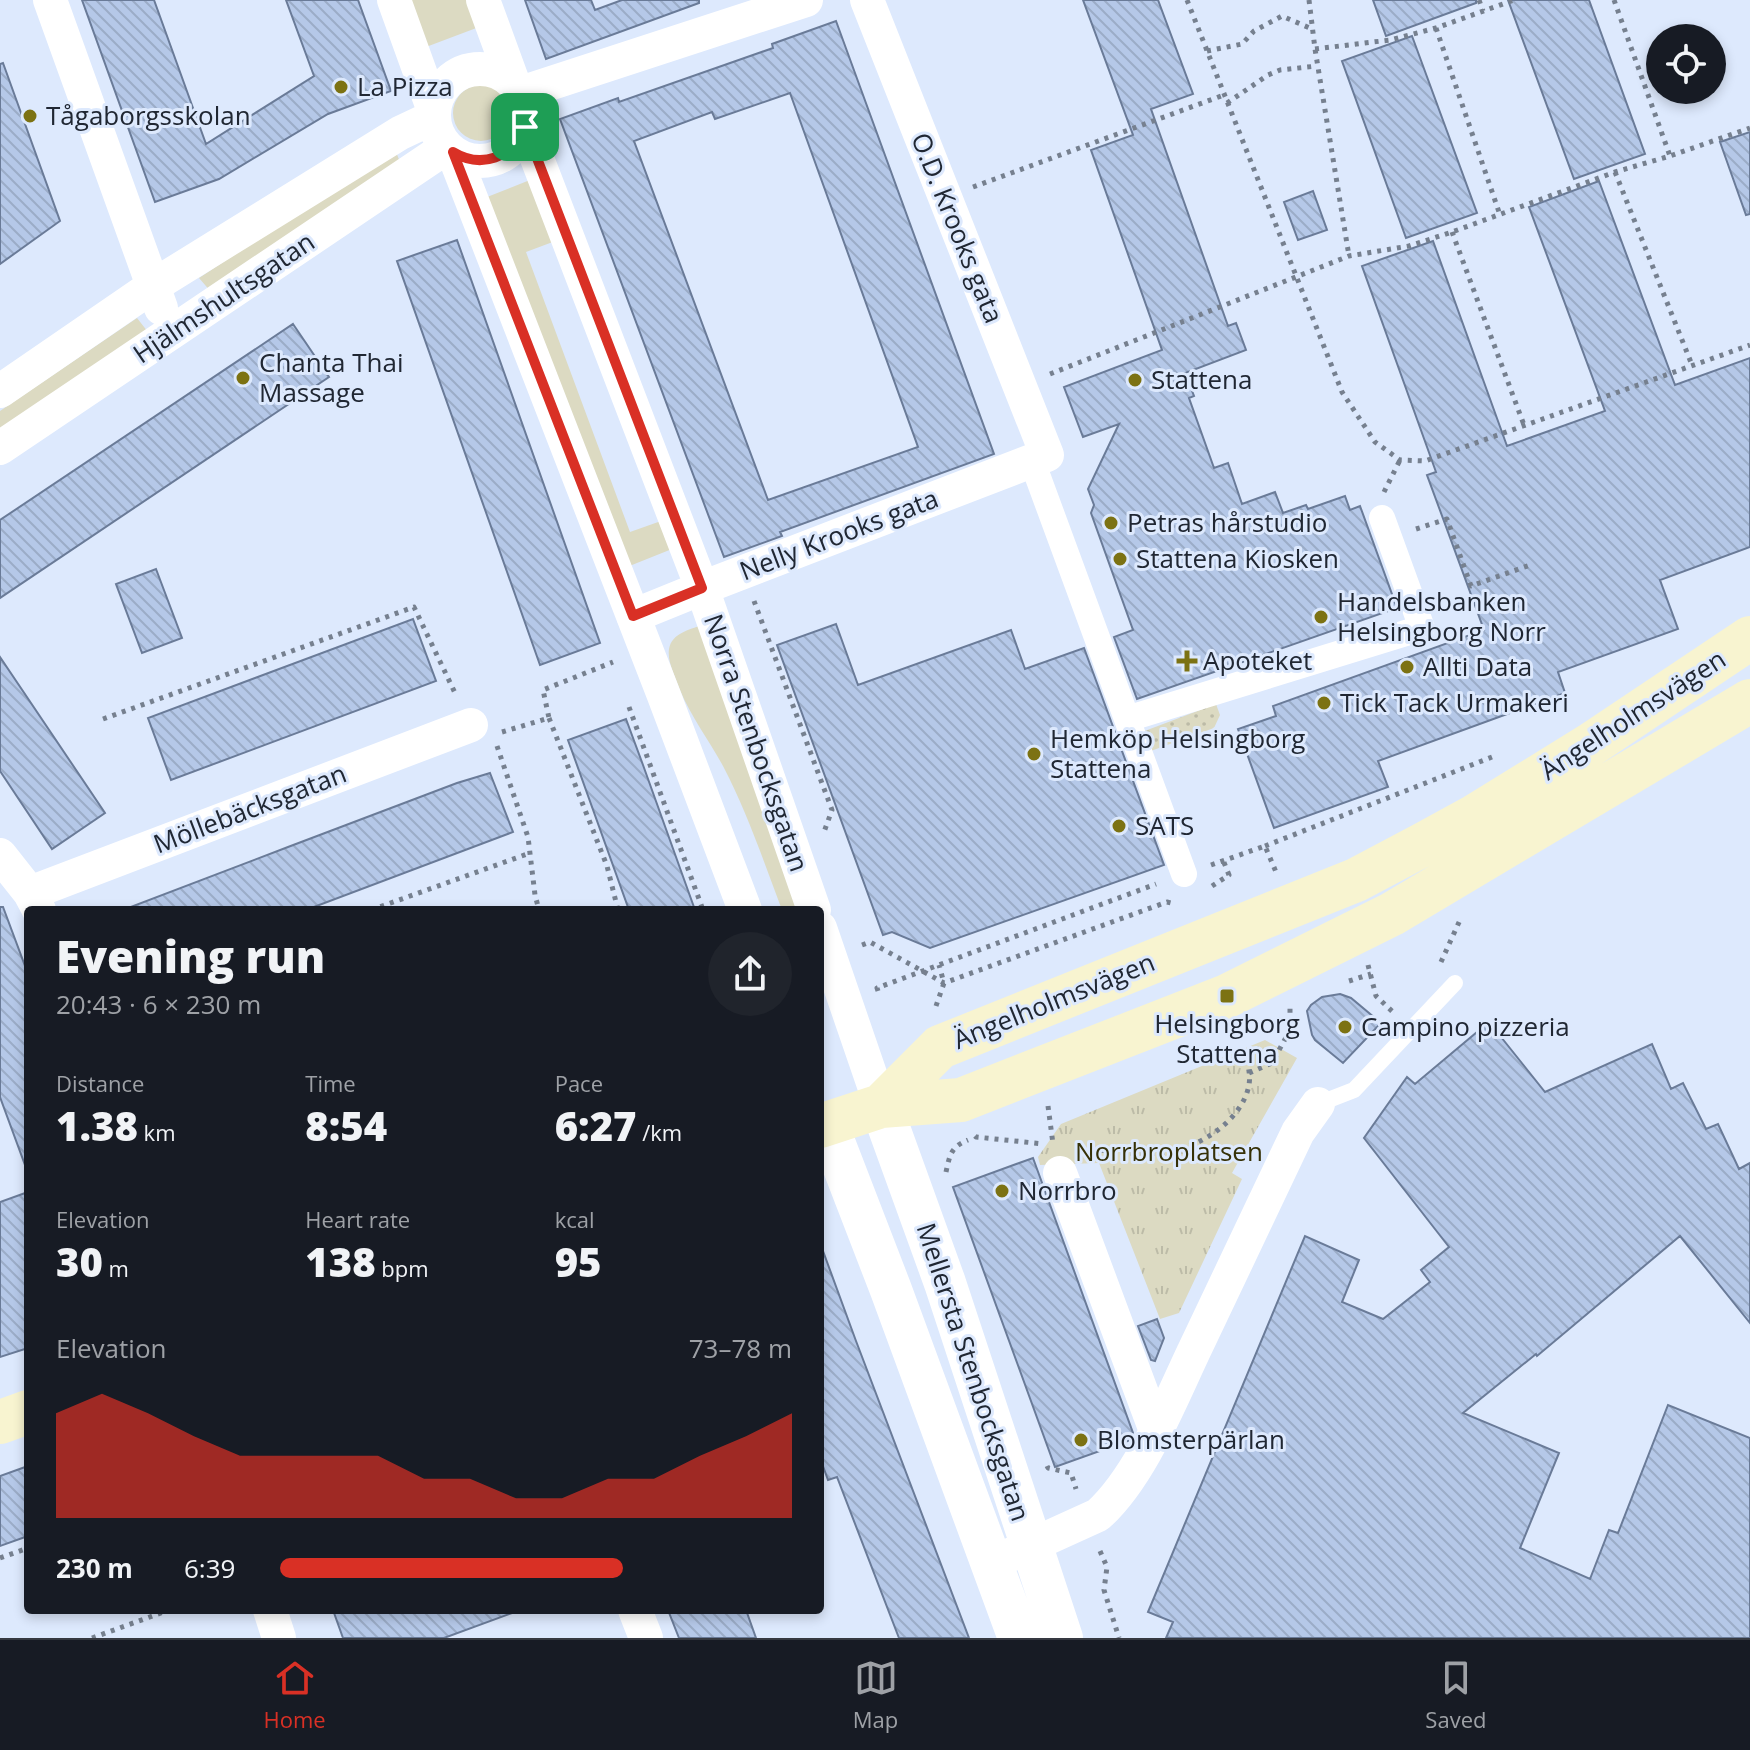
<!DOCTYPE html>
<meta charset="utf-8">
<style>
:root{--surface:#171b24;--page:#20242c;--text:#f1f3f6;--muted:#9ea1a6;--line:#363941;--accent:#d93025}
body{margin:0;font-family:"Open Sans",sans-serif;background:var(--page);color:var(--text);height:100vh;display:flex;flex-direction:column;font-size:30px;white-space:nowrap}
*{box-sizing:border-box;margin:0}
p{font-size:26px;color:var(--muted)}
.icon{flex:none;width:44px;height:44px;fill:none;stroke:currentColor;stroke-width:2;stroke-linecap:round;stroke-linejoin:round}
.map{position:relative;flex:1;overflow:hidden}
.drawer{position:absolute;left:24px;top:906px;width:800px;height:708px;display:flex;flex-direction:column;background:var(--surface);border-radius:8px;box-shadow:0 4px 12px #0003}
.drawer>*{flex:none}
.fabs{position:absolute;left:1646px;top:24px;display:grid;gap:16px}
.fabs a{display:grid;place-items:center;width:80px;height:80px;border-radius:50%;background:var(--surface);box-shadow:0 4px 12px #0003;font-size:40px}
.pin{position:absolute;display:grid;place-items:center;width:68px;height:68px;color:#fff;margin:-34px;border-radius:16px;box-shadow:0 4px 12px #0006}
.round{display:grid;place-items:center;flex:none;width:84px;height:84px;border-radius:42px;background:var(--page)}
.headline{display:flex;align-items:center;justify-content:space-between;height:136px;padding:0 32px}
h1{font-size:44px;font-weight:800;line-height:60px}
.stats{display:grid;grid-template-columns:repeat(3,1fr);gap:12px;height:136px;padding:8px 32px}
.stats div{display:grid;align-content:center}
.stats b{font-size:40px;font-weight:800}
.stats small{font-size:22px;font-weight:400}
.stats p{font-size:22px}
.chart{height:224px;padding:16px 32px}
.chart p{display:flex;justify-content:space-between}
.chart svg{width:100%;height:144px;margin-top:8px;fill:var(--accent);opacity:.7}
ul{padding:0 32px;list-style:none;font-size:26px}
li{display:grid;grid-template-columns:128px 96px 1fr;align-items:center;height:60px}
li i{height:20px;border-radius:10px;background:var(--accent)}
.tab-bar{display:flex;justify-content:space-around;align-items:center;height:112px;border-top:2px solid var(--line);background:var(--surface);font-size:22px;color:var(--muted)}
.tab-bar a{display:grid;justify-items:center;gap:4px}
.tab-bar .selected{color:var(--accent)}
.map>svg:first-child{display:block}
.grass{fill:#dcdac2}
.park{fill:url(#park-tufts)}
.garden{fill:url(#garden-dots)}
.building{fill:url(#building-back-hatch);stroke:#6a7b98;stroke-width:2;fill-rule:evenodd}
.lines{fill:none;stroke-linecap:round;stroke-linejoin:round}
.path{stroke:#76808f;stroke-width:5;stroke-dasharray:4 6;stroke-linecap:butt}
.service{stroke:#fff;stroke-width:16}
.pedestrian{stroke:#fff;stroke-width:26}
.minor{stroke:#fff;stroke-width:34}
.tertiary{stroke:#fff;stroke-width:42}
.secondary{stroke:#f8f4d0;stroke-width:44}
.route-casing{stroke:#fff;stroke-width:16}
.route{stroke:#d93025;stroke-width:10}
.poi-dot{fill:#7c7213;stroke:#dde9fd;stroke-width:3}
.labels{text-anchor:middle;stroke-width:6;stroke-linejoin:round;paint-order:stroke}
.poi-label{font-size:26px;fill:#202733;stroke:#dde9fd;text-anchor:start}
.street-label{font-size:26px;fill:#202733;stroke:#dde9fd}
.park-label{font-size:26px;fill:#363107;stroke:#dde9fd}
</style>
<div class="map">
<svg width="1750" height="1638" viewBox="0 0 1750 1638">
<defs>
<pattern id="park-tufts" width="24" height="20" patternUnits="userSpaceOnUse" patternTransform="scale(2)"><rect width="24" height="20" fill="#dcdac2"/><path d="M3 7l-1-3M5 7V3M7 7l1-3M15 17l-1-3M17 17v-4M19 17l1-3" fill="none" stroke="#bcbba7"/></pattern>
<pattern id="garden-dots" width="8" height="8" patternUnits="userSpaceOnUse" patternTransform="scale(2)"><rect width="8" height="8" fill="#dcdac2"/><path d="M2 2h.1M6 6h.1" fill="none" stroke="#bcbba7" stroke-width="1.8" stroke-linecap="round"/></pattern>
<pattern id="building-back-hatch" width="6" height="6" patternUnits="userSpaceOnUse" patternTransform="scale(2)"><rect width="6" height="6" fill="#b5c8e8"/><path d="M-1 5l2 2M0 0l6 6M5-1l2 2" fill="none" stroke="#9bacc7"/></pattern>
</defs>
<rect width="100%" height="100%" fill="#dde9fd"/>
<path class="grass" d="M409,0H469L479,27L426,47Z
M453 113a28 28 0 1 1 56 0a28 28 0 1 1-56 0Z
M395,149L401,165L212,293L199,278Z
M535,178L558,240L526,252L630,532L661,521L672,549L622,569L482,199Z
M137,318L148,332L0,433V411Z
M702,625L799,910H782C764,862 747,812 723,766C709,740 691,717 680,690C676,678 667,662 669,649C672,633 689,630 702,625Z"/>
<path class="park" d="M1265,1040L1297,1058L1232,1173L1242,1179L1179,1313L1160,1319L1099,1163L1040,1165L1038,1157L1061,1124Z"/>
<path class="garden" d="M1216,704L1220,715L1214,728L1148,752L1142,732Z"/>
<path class="building" d="M82,0H154L206,144L314,76L286,0H358L391,91L328,114L219,179L155,202Z
M525,0H591L595,10L622,0H699V3L546,59Z
M1083,0H1158L1193,94L1151,109L1228,326L1236,323L1246,350L1185,373L1194,396L1189,398L1214,468L1228,463L1242,504L1275,492L1283,513L1306,505L1308,509L1345,496L1350,510L1360,506L1397,608L1137,699L1114,637L1133,630L1091,513L1094,505L1088,489L1119,424L1083,437L1064,387L1162,350L1091,150L1133,135Z
M1373,0H1476V3L1386,36Z
M1508,0H1589L1645,154L1574,179Z
M836,21L994,454L780,532L782,536L724,557L560,119L618,98L619,102L773,48L772,44ZM790,93L918,447L768,500L634,141L712,112L715,119Z
M1412,36L1477,213L1406,238L1342,61Z
M3,63L60,221L0,264V64Z
M1750,132V214L1746,215L1720,142Z
M1599,181L1675,385L1750,358V547L1660,580L1678,629L1558,672L1565,693L1378,761L1388,787L1274,828L1238,729L1276,716L1273,706L1484,630L1427,475L1436,472L1362,266L1433,241L1507,446L1605,411L1529,207Z
M1313,191L1327,230L1298,240L1284,202Z
M457,240L600,643L540,665L397,261Z
M293,324L329,377L0,598V520Z
M156,569L182,638L142,653L116,584Z
M413,619L436,681L171,780L148,718Z
M836,624L858,685L1011,630L1025,669L1084,648L1164,865L930,948L892,932L883,935L777,645Z
M0,657L105,813L52,849L0,771Z
M626,719L643,765L695,910H629L568,740Z
M490,773L513,832L306,910H129L128,908L288,847L457,783Z
M0,907H3L28,974V1165H25L0,1097Z
M1340,994L1351,998L1381,1023L1343,1063L1315,1040L1312,1035L1307,1011L1311,1005L1322,997Z
M1489,1022L1545,1092L1652,1044L1671,1089L1683,1083L1706,1129L1718,1124L1739,1169L1750,1163V1323L1680,1236L1537,1356L1536,1354L1463,1413L1559,1453L1520,1548L1590,1579L1609,1530L1618,1533L1668,1405L1750,1438V1638H1166L1173,1622L1148,1612L1305,1236L1359,1260L1342,1302L1383,1319L1430,1282L1421,1270L1449,1247L1364,1138L1407,1077L1415,1084Z
M1033,1158L1133,1433L1128,1441L1055,1467L953,1187Z
M28,1192V1348L0,1357V1202Z
M823,1251L856,1341L969,1638H899L837,1477L828,1480L820,1458V1252Z
M1157,1319L1164,1338L1155,1361L1151,1360L1138,1326Z
M28,1466V1536L0,1546V1476Z
M333,1610H512V1613L444,1638H343Z
M668,1610H746L756,1638H679Z"/>
<g class="lines">
<path class="path" d="M1187,0L1342,392L1375,442L1400,460L1425,461L1750,345
M1309,0L1315,49L1349,256
M1479,0L1483,11
M1614,0L1670,156
M1436,28L1500,215
M1315,49L1390,40L1436,28L1514,0
M1207,51L1242,44L1254,31L1282,16L1312,29
M1227,103L1268,75L1280,70L1317,66
M1615,172L1692,365
M973,187L1224,95
M1452,232L1524,425
M1050,374L1349,256L1409,246L1452,232L1615,172L1670,156L1750,128
M1384,492L1400,460
M1416,529L1447,519L1471,586L1533,564
M754,601L832,810L824,832
M629,707L703,910
M549,718L607,866L618,910
M103,719L414,607L456,695
M502,732L549,718L543,690L613,662
M497,746L528,837L535,895L539,910
M1265,846L1492,757
M1211,865L1265,846L1276,872
M1212,886L1229,875L1223,860
M371,910L530,853
M862,945L870,942L944,983L1167,902L1171,903
M1441,962L1460,920
M1368,965L1376,996L1395,1014
M1349,981L1371,974
M878,991L877,988L1156,884
M936,1006L944,983L939,965
M1249,1073L1272,1063L1290,1030V1005
M1048,1106L1053,1144
M975,1136L976,1137L1044,1144
M1081,1148C1107,1150 1135,1156 1161,1153C1196,1150 1242,1122 1249,1085C1251,1073 1247,1060 1243,1049
M946,1172C950,1154 951,1147 968,1140
M1047,1466L1048,1468L1071,1473L1076,1489
M1100,1551L1107,1567L1104,1590L1119,1638
M0,1558L28,1548
M92,1638L169,1610"/>
<path class="service" d="M1318,1104L1354,1090L1455,983"/>
<path class="pedestrian" d="M1032,461L1184,874
M1127,719L1422,628L1382,518"/>
<path class="minor" d="M50,0L161,308
M394,0L434,111
M483,0L513,82
M434 115a46 46 0 1 1 92 0a46 46 0 1 1-92 0Z
M521,93L806,0
M525,127L702,588L814,910
M453,152L663,693L745,910
M0,391L153,286L400,133L434,117
M0,448L447,147
M633,616L702,588L1047,455L867,0
M0,855L30,893L39,910
M30,893L471,725
M820,928L881,1106
M1060,1173L1156,1431
M1010,1555L1098,1515C1140,1477 1169,1404 1193,1353C1228,1279 1263,1205 1298,1132L1318,1104
M270,1610L279,1638
M635,1610L646,1638"/>
<path class="tertiary" d="M881,1106L945,1283L1062,1638
M827,1124L891,1290L1019,1638"/>
<path class="secondary" d="M881,1106L940,1047L1356,880L1424,844L1475,816L1590,745L1750,638
M820,1126L881,1106L961,1100L1227,996L1392,914L1750,701
M0,1422L28,1412"/>
</g>
<g class="lines">
<defs>
<path id="route" d="M525,127L702,588L633,616L453,152C481,169 513,158 525,127Z"/>
</defs>
<use href="#route" class="route-casing"/>
<use href="#route" class="route"/>
</g>
<g class="poi-dot">
<circle cx="341" cy="87" r="8"/>
<circle cx="30" cy="116" r="8"/>
<circle cx="243" cy="378" r="8"/>
<circle cx="1135" cy="380" r="8"/>
<circle cx="1111" cy="523" r="8"/>
<circle cx="1120" cy="559" r="8"/>
<circle cx="1321" cy="617" r="8"/>
<path d="M1183 649h8v8h8v8h-8v8h-8v-8h-8v-8h8z"/>
<circle cx="1407" cy="667" r="8"/>
<circle cx="1324" cy="703" r="8"/>
<circle cx="1034" cy="754" r="8"/>
<circle cx="1119" cy="826" r="8"/>
<rect x="1219" y="988" width="16" height="16" rx="4"/>
<circle cx="1345" cy="1027" r="8"/>
<circle cx="1002" cy="1191" r="8"/>
<circle cx="1081" cy="1440" r="8"/>
</g>
<g class="labels">
<g class="poi-label">
<text x="357" y="96">La Pizza</text>
<text x="46" y="125">Tågaborgsskolan</text>
<text x="259" y="372">Chanta Thai<tspan x="259" dy="30">Massage</tspan></text>
<text x="1151" y="389">Stattena</text>
<text x="1127" y="532">Petras hårstudio</text>
<text x="1136" y="568">Stattena Kiosken</text>
<text x="1337" y="611">Handelsbanken<tspan x="1337" dy="30">Helsingborg Norr</tspan></text>
<text x="1203" y="670">Apoteket</text>
<text x="1423" y="676">Allti Data</text>
<text x="1340" y="712">Tick Tack Urmakeri</text>
<text x="1050" y="748">Hemköp Helsingborg<tspan x="1050" dy="30">Stattena</tspan></text>
<text x="1135" y="835">SATS</text>
<text x="1227" y="1033" text-anchor="middle">Helsingborg<tspan x="1227" dy="30">Stattena</tspan></text>
<text x="1361" y="1036">Campino pizzeria</text>
<text x="1018" y="1200">Norrbro</text>
<text x="1097" y="1449">Blomsterpärlan</text>
</g>
<g class="street-label">
<text transform="translate(957 228) rotate(68)" y="9">O.D. Krooks gata</text>
<text transform="translate(224 298) rotate(-34)" y="9">Hjälmshultsgatan</text>
<text transform="translate(839 535) rotate(-21)" y="9">Nelly Krooks gata</text>
<text transform="translate(1633 715) rotate(-33)" y="9">Ängelholmsvägen</text>
<text transform="translate(756 743) rotate(71)" y="9">Norra Stenbocksgatan</text>
<text transform="translate(250 809) rotate(-21)" y="9">Möllebäcksgatan</text>
<text transform="translate(1054 1001) rotate(-22)" y="9">Ängelholmsvägen</text>
<text transform="translate(973 1372) rotate(72)" y="9">Mellersta Stenbocksgatan</text>
</g>
<g class="park-label">
<text x="1169" y="1161">Norrbroplatsen</text>
</g>
</g>
</svg>
<div class="fabs">
<a><svg class="icon" aria-label="locate" viewBox="0 0 24 24"><circle cx="12" cy="12" r="6"/><path d="M12 2v4M12 18v4M2 12h4M18 12h4"/></svg></a>
</div>
<div class="pin" style="left:525px;top:127px;background:#1e9e55"><svg class="icon" aria-label="arrive" viewBox="0 0 24 24"><path d="M6 21V4h12l-3 4 3 4H6"/></svg></div>
<section class="drawer">
<div class="headline"><div><h1>Evening run</h1><p>20:43 · 6 × 230 m</p></div><a class="round"><svg class="icon" aria-label="share" viewBox="0 0 24 24"><path d="M12 15V3M7 8l5-5 5 5M5 13v7h14v-7"/></svg></a></div>
<div class="stats">
<div><p>Distance</p><b>1.38<small> km</small></b></div>
<div><p>Time</p><b>8:54</b></div>
<div><p>Pace</p><b>6:27<small> /km</small></b></div>
</div>
<div class="stats">
<div><p>Elevation</p><b>30<small> m</small></b></div>
<div><p>Heart rate</p><b>138<small> bpm</small></b></div>
<div><p>kcal</p><b>95</b></div>
</div>
<div class="chart"><p><span>Elevation</span>73–78 m</p>
<svg viewBox="0 0 160 44" preserveAspectRatio="none"><path d="M0 44V12L10 6L20 12L30 19L40 25L50 25L60 25L70 25L80 32L90 32L100 38L110 38L120 32L130 32L140 25L150 19L160 12V44z"/></svg>
</div>
<ul>
<li><b>230 m</b>6:39<i style="width:67%"></i></li>
</ul>
</section>
</div>
<nav class="tab-bar">
<a class="selected"><svg class="icon" aria-label="home" viewBox="0 0 24 24"><path d="M3 11l9-7 9 7M6 9v11h12V9"/></svg>Home</a>
<a><svg class="icon" aria-label="map" viewBox="0 0 24 24"><path d="M3 6l6-2 6 2 6-2v14l-6 2-6-2-6 2zM9 4v14M15 6v14"/></svg>Map</a>
<a><svg class="icon" aria-label="saved" viewBox="0 0 24 24"><path d="M7 4h10v16l-5-4-5 4z"/></svg>Saved</a>
</nav>
